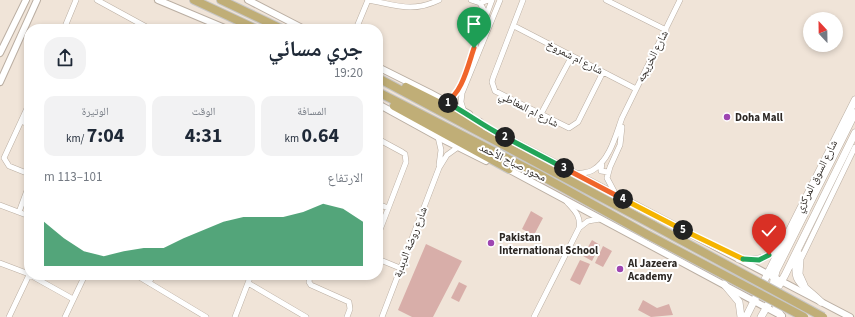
<!DOCTYPE html>
<html lang="ar">
<meta charset="utf-8">
<style>
:root{--surface:#fff;--page:#f2f2f3;--text:#1f2937;--muted:#747a83;--accent:#0b8043}
body{margin:0;font-family:"Source Sans 3","Noto Naskh Arabic",sans-serif;background:var(--page);color:var(--text);direction:rtl;height:100vh;display:flex;flex-direction:column;font-size:15px;white-space:nowrap}
*{box-sizing:border-box;margin:0}
p{font-size:13px;color:var(--muted)}
.icon{flex:none;width:22px;height:22px;fill:none;stroke:currentColor;stroke-width:2;stroke-linecap:round;stroke-linejoin:round}
.map{position:relative;flex:1;overflow:hidden;direction:ltr}
.sheet{position:absolute;left:24px;top:24px;width:359px;height:256px;display:flex;flex-direction:column;background:var(--surface);border-radius:16px;box-shadow:0 2px 6px #0003;direction:rtl}
.sheet>*{flex:none}
.needle{width:26px;rotate:338deg}
.buttons{position:absolute;left:803px;top:12px;display:grid;gap:8px}
.buttons a{display:grid;place-items:center;width:40px;height:40px;border-radius:50%;background:var(--surface);box-shadow:0 2px 6px #0003;font-size:20px}
.pin{position:absolute;display:grid;place-items:center;width:34px;height:34px;color:#fff;margin:-41px -17px;border-radius:50% 50% 50% 0;rotate:-45deg;box-shadow:0 0 4px #0007}
.pin .icon{rotate:45deg}
.km{position:absolute;width:20px;height:20px;margin:-10px;border-radius:50%;background:#222;color:#fff;font-size:11px;line-height:20px;text-align:center}
.round{display:grid;place-items:center;flex:none;width:42px;height:42px;border-radius:16px;background:var(--page)}
.summary{display:flex;align-items:center;justify-content:space-between;height:68px;padding:0 20px}
h1{font-size:22px;font-weight:700;line-height:30px}
.metrics{display:grid;grid-template-columns:repeat(3,1fr);gap:6px;height:68px;padding:4px 20px}
.metrics div{display:grid;align-content:center;border-radius:10px;background:var(--page);text-align:center}
.metrics b{font-size:20px;font-weight:700}
.metrics small{font-size:11px;font-weight:400}
.metrics p{font-size:11px}
.chart{height:112px;padding:8px 20px}
.chart p{display:flex;justify-content:space-between}
.chart svg{width:100%;height:72px;margin-top:4px;fill:var(--accent);opacity:.7}
.map>svg:first-child{display:block}
.green{fill:#d8aea9}
.lines{fill:none;stroke-linecap:round;stroke-linejoin:round}
.minor-casing{stroke:#baaea2;stroke-width:6}
.tertiary-casing{stroke:#baaea2;stroke-width:8}
.secondary-casing{stroke:#baaea2;stroke-width:8}
.trunk-casing{stroke:#c8c7c6;stroke-width:10}
.minor{stroke:#fff;stroke-width:5}
.tertiary{stroke:#fff;stroke-width:6}
.secondary{stroke:#fff;stroke-width:7}
.trunk{stroke:#c0ae77;stroke-width:8}
.trunk-bridge-casing{stroke:#c8c7c6;stroke-width:10;stroke-linecap:butt}
.trunk-bridge{stroke:#c0ae77;stroke-width:8}
.split-1-casing{stroke:#fff;stroke-width:8}
.split-2-casing{stroke:#fff;stroke-width:8}
.split-3-casing{stroke:#fff;stroke-width:8}
.split-4-casing{stroke:#fff;stroke-width:8}
.split-5-casing{stroke:#fff;stroke-width:8}
.split-6-casing{stroke:#fff;stroke-width:8}
.split-7-casing{stroke:#fff;stroke-width:8}
.split-1{stroke:#f0652b;stroke-width:5}
.split-2{stroke:#22a559;stroke-width:5}
.split-3{stroke:#22a559;stroke-width:5}
.split-4{stroke:#f0652b;stroke-width:5}
.split-5{stroke:#f5b400;stroke-width:5}
.split-6{stroke:#f5b400;stroke-width:5}
.split-7{stroke:#22a559;stroke-width:5}
.poi-dot{fill:#9e45b1;stroke:#fff;stroke-width:1.5}
.labels{text-anchor:middle;stroke-width:4;stroke-linejoin:round;paint-order:stroke}
.street-label{font-size:11px;fill:#2d2824;stroke:#fff}
.poi-label{font-size:11px;font-weight:bold;fill:#2d2824;stroke:#fff;text-anchor:start}
</style>
<div class="map">
<svg width="855" height="317" viewBox="0 0 855 317">
<rect width="100%" height="100%" fill="#f0e4d8"/>
<path class="green" d="M531,211L543,218L534,235L522,229Z
M592,240L600,245L592,261L583,256Z
M426,244L462,261L433,317H412L398,310Z
M603,246L612,251L603,267L595,263Z
M580,260L590,264L580,285L570,280Z
M459,282L467,286L459,302L451,298Z
M643,300L657,308L669,304L673,315L651,317L638,310Z"/>
<g class="lines">
<defs>
<path id="minor" d="M97,0L150,29
M471,0L480,3L486,14
M523,0L493,78L492,82L495,91L569,128L578,122L603,72
M606,0L666,30
M480,3L489,0
M514,26L636,89
M64,29L76,0
M356,29L368,0C396,5 412,13 439,0
M445,101L453,98L458,92L492,0
M29,104L4,158L9,166L29,174
M464,112L461,102L462,93L500,0
M541,114L572,56
M22,121L29,125
M438,137L441,150L439,165
M378,139L402,152L405,154L406,162L378,235
M602,162L601,171L608,172
M575,174C581,173 588,173 593,170C610,160 616,134 622,118L680,0
M616,195L607,178L610,167L620,145L622,127
M567,202C575,211 581,216 579,228
M378,204L388,208
M0,205L29,216
M19,212L29,185
M378,259L400,268
M0,263L29,274
M30,275L73,299
M136,275L206,317
M310,275L309,282L311,285L349,302L350,309L347,317
M149,283L153,275
M248,283L306,317
M805,285L800,274L801,259L855,147
M9,317L29,275
M65,317L85,275
M235,317L251,275
M382,317L439,168L447,155L458,147
M534,317L579,228L588,221L600,219"/>
<path id="tertiary" d="M158,0L227,29
M248,0L304,29
M0,53L26,0
M378,67L430,93L469,114
M0,82L37,0
M378,104L438,137L486,161
M480,122L482,125L850,317
M506,168L782,316"/>
<path id="secondary" d="M799,254C789,284 804,284 821,302
M739,259C760,261 765,260 780,245
M724,284L739,302L741,317
M781,316C772,301 771,288 776,271L855,113
M746,317L855,100
M761,317L785,275L855,133"/>
<path id="trunk" d="M194,0L256,29
M221,0L282,29
M378,78L653,225
M406,87L482,125
M378,92L538,174L648,235
M394,106L509,169"/>
</defs>
<use href="#minor" class="minor-casing"/>
<use href="#tertiary" class="tertiary-casing"/>
<use href="#secondary" class="secondary-casing"/>
<use href="#trunk" class="trunk-casing"/>
<use href="#minor" class="minor"/>
<use href="#tertiary" class="tertiary"/>
<use href="#secondary" class="secondary"/>
<use href="#trunk" class="trunk"/>
<defs>
<path id="trunk-bridge" d="M653,225L823,317
M648,235L804,317"/>
</defs>
<use href="#trunk-bridge" class="trunk-bridge-casing"/>
<use href="#trunk-bridge" class="trunk-bridge"/>
</g>
<g class="lines">
<defs>
<path id="split-1" d="M448,103L445,101C461,98 469,62 474,48"/>
<path id="split-2" d="M448,103C468,114 485,127 505,137"/>
<path id="split-3" d="M505,137L564,168"/>
<path id="split-4" d="M564,168L623,199"/>
<path id="split-5" d="M623,199L683,230"/>
<path id="split-6" d="M683,230L743,259"/>
<path id="split-7" d="M743,259L759,260L769,255"/>
</defs>
<use href="#split-1" class="split-1-casing"/>
<use href="#split-2" class="split-2-casing"/>
<use href="#split-3" class="split-3-casing"/>
<use href="#split-4" class="split-4-casing"/>
<use href="#split-5" class="split-5-casing"/>
<use href="#split-6" class="split-6-casing"/>
<use href="#split-7" class="split-7-casing"/>
<use href="#split-1" class="split-1"/>
<use href="#split-2" class="split-2"/>
<use href="#split-3" class="split-3"/>
<use href="#split-4" class="split-4"/>
<use href="#split-5" class="split-5"/>
<use href="#split-6" class="split-6"/>
<use href="#split-7" class="split-7"/>
</g>
<g class="poi-dot">
<circle cx="727" cy="117" r="4"/>
<circle cx="491" cy="243" r="4"/>
<circle cx="620" cy="269" r="4"/>
</g>
<g class="labels">
<g class="street-label">
<text transform="translate(652 56) rotate(-63)" y="4">شارع الخريجه</text>
<text transform="translate(575 57) rotate(27)" y="4">شارع ام شمروخ</text>
<text transform="translate(529 109) rotate(27)" y="4">شارع ام المغاطي</text>
<text transform="translate(513 162) rotate(26)" y="4">محور صباح الأحمد</text>
<text transform="translate(816 176) rotate(-63)" y="4">شارع السوق المركزي</text>
<text transform="translate(410 242) rotate(-69)" y="4">شارع روضة الدبدبة</text>
</g>
<g class="poi-label">
<text x="735" y="121">Doha Mall</text>
<text x="499" y="241">Pakistan<tspan x="499" dy="13">International School</tspan></text>
<text x="628" y="267">Al Jazeera<tspan x="628" dy="13">Academy</tspan></text>
</g>
</g>
</svg>
<div class="buttons">
<a><svg class="needle" viewBox="-14 -14 28 28"><path d="M0-13l5 13h-10z" fill="#e53935"/><path d="M0 13l5-13h-10z" fill="#747a83"/></svg></a>
</div>
<div class="pin" style="left:474px;top:48px;background:#1e9e55"><svg class="icon" aria-label="arrive" viewBox="0 0 24 24"><path d="M6 21V4h12l-3 4 3 4H6"/></svg></div>
<div class="pin" style="left:769px;top:255px;background:#d93025"><svg class="icon" aria-label="check" viewBox="0 0 24 24"><path d="M5 12l5 5 9-10"/></svg></div>
<b class="km" style="left:448px;top:103px">1</b>
<b class="km" style="left:505px;top:137px">2</b>
<b class="km" style="left:564px;top:168px">3</b>
<b class="km" style="left:623px;top:199px">4</b>
<b class="km" style="left:683px;top:230px">5</b>
<section class="sheet">
<div class="summary"><div><h1>جري مسائي</h1><p>19:20</p></div><a class="round"><svg class="icon" aria-label="share" viewBox="0 0 24 24"><path d="M12 15V3M7 8l5-5 5 5M5 13v7h14v-7"/></svg></a></div>
<div class="metrics">
<div><p>المسافة</p><b>0.64<small> km</small></b></div>
<div><p>الوقت</p><b>4:31</b></div>
<div><p>الوتيرة</p><b>7:04<small> /km</small></b></div>
</div>
<div class="chart"><p><span>الارتفاع</span>101–113 m</p>
<svg viewBox="0 0 160 44" preserveAspectRatio="none"><path d="M0 44V17L10 27L20 35L30 38L40 35L50 33L60 33L70 27L80 22L90 17L100 14L110 14L120 14L130 11L140 6L150 9L160 17V44z"/></svg>
</div>
</section>
</div>
